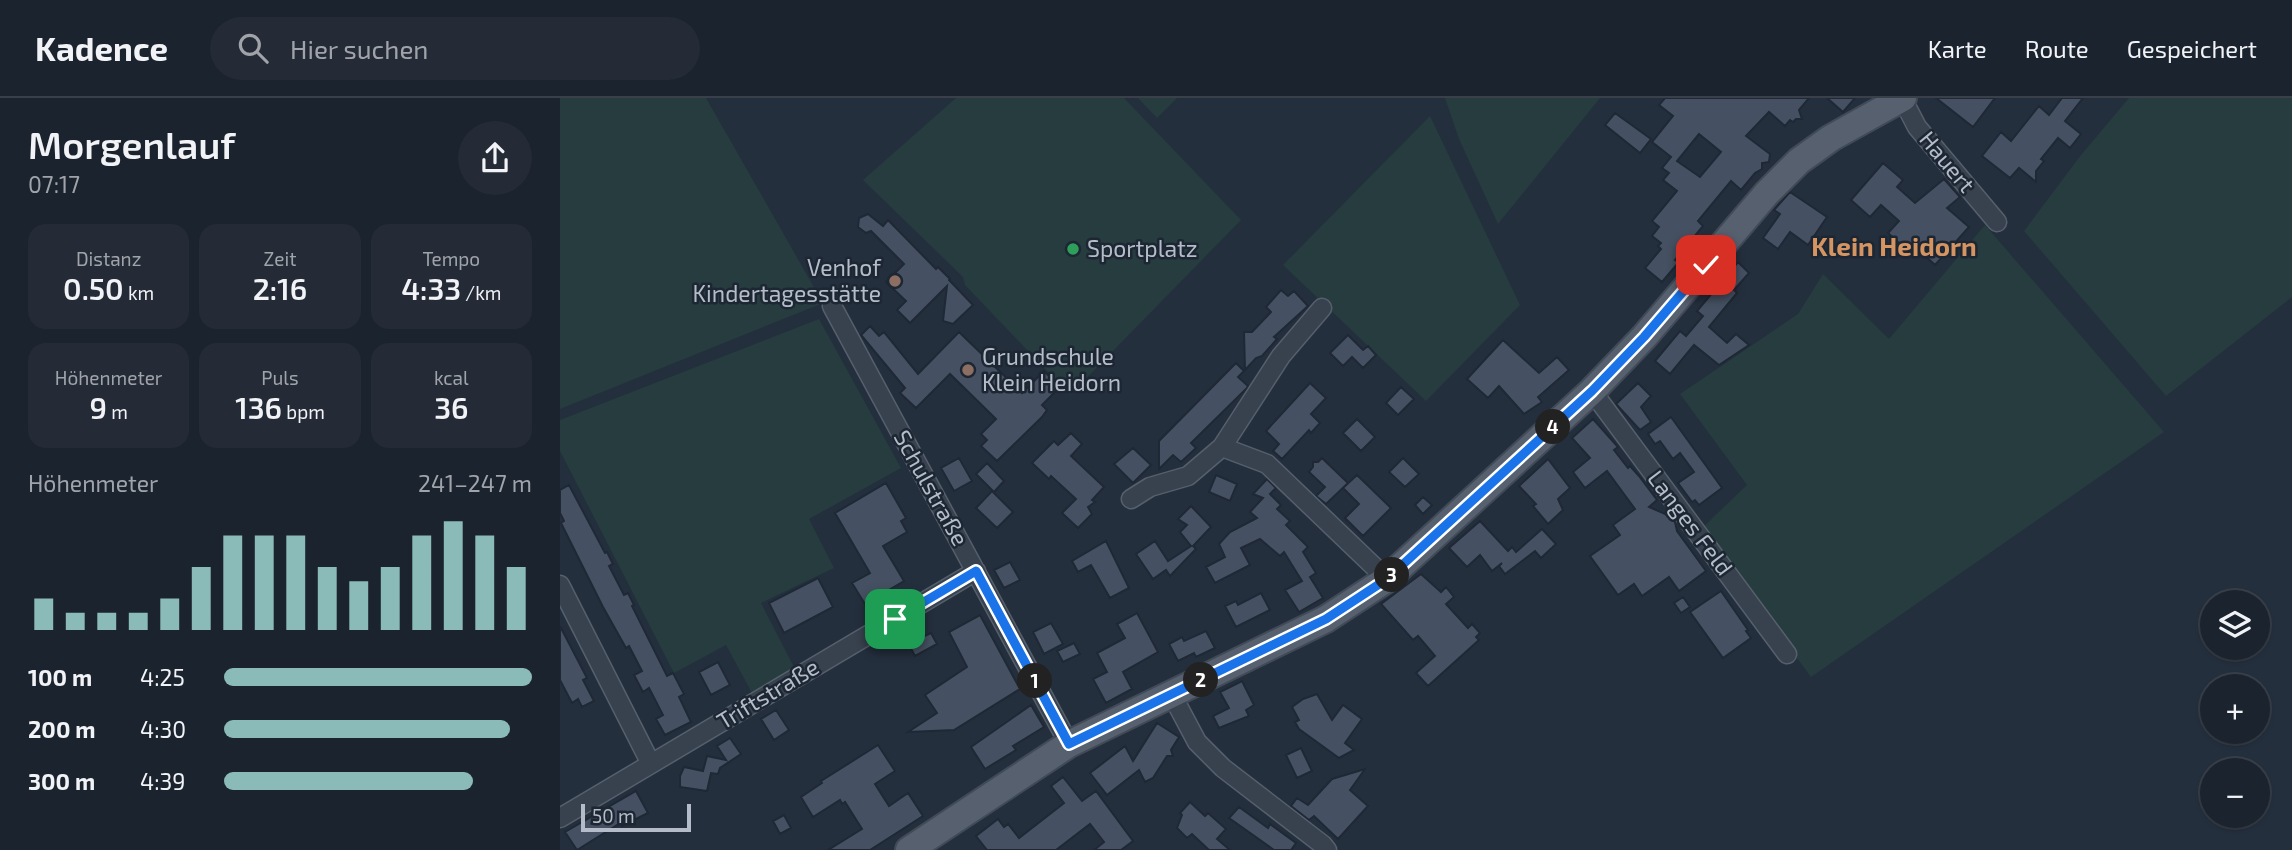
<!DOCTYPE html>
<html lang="de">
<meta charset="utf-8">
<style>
:root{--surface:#1b232e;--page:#242b36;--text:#f1f3f6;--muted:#a0a4aa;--line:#39404a;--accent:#8bbbb9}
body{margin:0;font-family:"Exo 2",sans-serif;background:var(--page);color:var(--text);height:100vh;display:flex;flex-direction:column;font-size:26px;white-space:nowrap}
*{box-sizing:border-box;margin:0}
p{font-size:23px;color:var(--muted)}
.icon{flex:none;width:38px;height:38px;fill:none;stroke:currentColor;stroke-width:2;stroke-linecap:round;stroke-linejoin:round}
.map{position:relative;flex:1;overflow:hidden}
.sheet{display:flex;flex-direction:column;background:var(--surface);width:560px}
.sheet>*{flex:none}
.tools{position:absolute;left:1640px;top:492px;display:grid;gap:14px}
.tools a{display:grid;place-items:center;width:70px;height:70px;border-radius:50%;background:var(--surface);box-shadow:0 2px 5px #0004,0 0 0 2px var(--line);font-size:35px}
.scale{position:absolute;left:21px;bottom:18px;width:110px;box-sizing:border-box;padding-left:7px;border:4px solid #b4bcc9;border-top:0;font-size:19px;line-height:24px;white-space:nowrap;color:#b4bcc9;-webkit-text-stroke:5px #1d2633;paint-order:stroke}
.pin{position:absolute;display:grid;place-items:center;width:60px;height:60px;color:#fff;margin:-30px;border-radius:14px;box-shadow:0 4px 10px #0006}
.km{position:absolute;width:35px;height:35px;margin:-18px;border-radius:50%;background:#222;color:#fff;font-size:19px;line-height:35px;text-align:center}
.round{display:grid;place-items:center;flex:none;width:74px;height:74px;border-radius:37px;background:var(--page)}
.head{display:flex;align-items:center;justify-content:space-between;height:119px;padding:0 28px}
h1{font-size:38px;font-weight:600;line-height:52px}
.figures{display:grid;grid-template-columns:repeat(3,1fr);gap:10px;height:119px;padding:7px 28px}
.figures div{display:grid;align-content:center;border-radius:18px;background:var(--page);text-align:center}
.figures b{font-size:30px;font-weight:600}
.figures small{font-size:19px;font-weight:400}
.figures p{font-size:19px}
.chart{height:196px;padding:14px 28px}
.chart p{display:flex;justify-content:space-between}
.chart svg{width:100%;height:126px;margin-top:7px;stroke:var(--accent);stroke-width:6}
ul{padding:0 28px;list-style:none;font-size:23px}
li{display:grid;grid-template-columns:112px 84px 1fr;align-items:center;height:52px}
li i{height:18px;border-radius:9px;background:var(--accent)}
header{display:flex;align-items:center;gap:42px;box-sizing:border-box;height:98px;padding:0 35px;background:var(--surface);border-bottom:2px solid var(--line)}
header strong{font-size:33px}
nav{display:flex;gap:38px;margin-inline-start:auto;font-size:24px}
.search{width:490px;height:63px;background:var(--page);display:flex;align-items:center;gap:18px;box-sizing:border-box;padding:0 24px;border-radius:38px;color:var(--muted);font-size:26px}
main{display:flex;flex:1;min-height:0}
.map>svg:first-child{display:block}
.green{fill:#263c3f}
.building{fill:#455162;stroke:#1f2835;stroke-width:2;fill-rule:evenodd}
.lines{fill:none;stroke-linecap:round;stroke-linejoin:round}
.minor-casing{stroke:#565f6c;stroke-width:21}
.primary-casing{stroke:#414a57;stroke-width:30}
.minor{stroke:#38414e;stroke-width:18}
.primary{stroke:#56606e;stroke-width:26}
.route-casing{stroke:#fff;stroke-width:14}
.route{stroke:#1a73e8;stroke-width:9}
.leisure-dot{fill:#2e9e5b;stroke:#1d2633;stroke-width:2.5}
.education-dot{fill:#8d6e63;stroke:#1d2633;stroke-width:2.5}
.labels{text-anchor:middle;stroke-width:5;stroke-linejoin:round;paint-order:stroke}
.street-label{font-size:23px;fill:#b4bcc9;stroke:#1d2633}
.poi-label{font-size:23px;fill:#b4bcc9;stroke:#1d2633;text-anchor:start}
.quarter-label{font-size:26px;font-weight:bold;fill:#d59563;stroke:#1d2633}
</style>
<header>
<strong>Kadence</strong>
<div class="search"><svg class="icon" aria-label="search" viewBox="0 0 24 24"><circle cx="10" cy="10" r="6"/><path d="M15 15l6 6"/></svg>Hier suchen</div>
<nav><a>Karte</a><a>Route</a><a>Gespeichert</a></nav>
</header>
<main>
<section class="sheet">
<div class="head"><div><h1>Morgenlauf</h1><p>07:17</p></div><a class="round"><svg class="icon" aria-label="share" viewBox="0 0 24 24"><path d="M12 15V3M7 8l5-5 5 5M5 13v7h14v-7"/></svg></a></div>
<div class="figures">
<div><p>Distanz</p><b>0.50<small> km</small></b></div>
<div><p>Zeit</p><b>2:16</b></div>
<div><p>Tempo</p><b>4:33<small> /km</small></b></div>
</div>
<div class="figures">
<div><p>Höhenmeter</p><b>9<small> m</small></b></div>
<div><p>Puls</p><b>136<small> bpm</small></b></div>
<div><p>kcal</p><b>36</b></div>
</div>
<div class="chart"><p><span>Höhenmeter</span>241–247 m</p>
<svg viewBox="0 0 160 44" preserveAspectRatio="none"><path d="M5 44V33M15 44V38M25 44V38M35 44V38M45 44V33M55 44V22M65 44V11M75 44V11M85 44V11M95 44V22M105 44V27M115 44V22M125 44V11M135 44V6M145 44V11M155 44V22"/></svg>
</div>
<ul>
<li><b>100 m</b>4:25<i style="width:100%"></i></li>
<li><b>200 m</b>4:30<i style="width:93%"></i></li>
<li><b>300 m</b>4:39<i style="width:81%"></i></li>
</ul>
</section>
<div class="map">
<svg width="1732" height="752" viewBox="0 0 1732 752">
<rect width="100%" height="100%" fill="#242f3e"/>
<path class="green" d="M0,0H146L263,205L0,311Z
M396,0H564L681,122L510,297L405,187L403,179L303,82Z
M578,0H617L597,20Z
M885,0H1040L938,126L899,41Z
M1569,0H1732V199L1606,298L1464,133L1521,57Z
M870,18L960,207L866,303L723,167Z
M1425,127L1604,334L1251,579L1141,431L1187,387L1120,296L1238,216L1263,176L1329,241Z
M259,221L341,370L249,421L274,470L201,505L235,571L192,595L166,547L114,575L0,353V322Z"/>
<path class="building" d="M1105,0H1249L1239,12L1242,21H1236L1233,24L1230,22L1225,28L1209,14L1186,38L1210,56L1209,64L1202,65V71L1195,75L1181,92L1171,83L1138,123L1143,128L1115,162L1119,164L1102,184L1085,170L1101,151L1098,148L1101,145L1092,138L1099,129L1092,123L1117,93L1103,82L1109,75L1102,70L1111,59L1092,44L1113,18L1099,7ZM1139,36L1161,54L1140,79L1117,63Z
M1267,0H1295L1283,14Z
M1376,0H1435L1413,29Z
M1502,0H1523L1505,23L1521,36L1510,50L1498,40L1481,61L1484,63L1476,73V84L1459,70L1450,80L1422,58L1441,34L1451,43L1479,8L1489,17Z
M1055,15L1091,41L1080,55L1045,27Z
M1323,65L1343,82L1337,89L1355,105L1384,81L1400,99L1387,110L1409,129L1375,167L1360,153L1354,159L1328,135L1339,123L1321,107L1310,119L1291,102Z
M1230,94L1267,119L1248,147L1230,134L1218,151L1203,140L1220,116L1214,112Z
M308,116L323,128L328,122L376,171L378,169L390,181L389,182L413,207L393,226L383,223L387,188L350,225L337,212L346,203L326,184L344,166L311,133L306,135L298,129L299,120Z
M1178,164L1189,175L1174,192L1177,195L1149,229L1167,245L1176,236L1189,247L1159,267L1134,247L1110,276L1095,263L1120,233L1126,238L1143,218L1137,213Z
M721,192L728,198L734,193L748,208L714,239L717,241L702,258L696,260L685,272L684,234H692L711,214L706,209Z
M310,228L319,238L324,234L358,276L399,234L462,295L484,273L500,289L482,307L487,312L482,319L437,363L421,348L427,342L421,336L436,321L390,276L356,310L340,295L345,290L301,237Z
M788,237L803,252L808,248L816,257L803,270L792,259L783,268L770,255Z
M943,242L979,275L997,259L1009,272L978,299L982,304L964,316L939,288L928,300L907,281Z
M676,265L684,273L678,279L688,288L687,290L631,345L636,350L621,364L613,357L599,371V343Z
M750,285L766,300L751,316L760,325L751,335L749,332L722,361L713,353L719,346L706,333Z
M1078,285L1091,298L1081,309L1091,324L1080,332L1056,306Z
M841,289L854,301L838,317L826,305Z
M1111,319L1162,390L1139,407L1135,402L1132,404L1118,385L1134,374L1120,355L1113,361L1100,343L1095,346L1088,336Z
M797,321L815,339L801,353L783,335Z
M1033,321L1058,349L1054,352L1068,370L1070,368L1079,378L1097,402L1089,409L1110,418L1115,424L1117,433L1146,473L1119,493L1109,479L1082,498L1074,486L1058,497L1030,458L1060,437L1053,427L1075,411L1047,373L1025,390L1013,374L1030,360L1012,340Z
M511,335L522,346L511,358L544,389L532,402L535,404L528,409L532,416L518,430L502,415L516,401L491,378L489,381L472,365L494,343L498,347Z
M573,350L591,367L573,385L554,366Z
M399,360L412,383L394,393L381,370Z
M762,360L788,385L766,406L756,398L765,389L749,374L753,369V364H758Z
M843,360L859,376L845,389L829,374Z
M988,361L1010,390L998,401L1003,412L988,426L973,408L976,406L959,388Z
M427,365L444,383L434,394L416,376Z
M656,377L677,386L670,403L649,394Z
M797,377L831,410L803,438L785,420L799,406L783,390Z
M707,381L716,390L710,396L721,407L717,411L730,423L726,427L748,449L743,454L756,475L750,479L763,500L739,514L725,492L742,483L724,454L720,458L700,441L681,450L690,467L655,485L646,469L665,459L659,446L670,434L697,420L690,414L703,400L693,396Z
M326,385L346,420L341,423L347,434L323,448L344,483L317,499L320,504L308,511L292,485L310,475L275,415Z
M9,387L45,455L47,454L53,466L49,468L64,497L68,495L74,507L72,508L107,578L113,575L124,596L119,599L131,624L105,637L96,621L103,617L89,590L83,594L74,577L82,573L69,548L66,550L43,509L1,425L4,423L0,415V392Z
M432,393L453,414L437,430L416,410Z
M863,399L872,407L863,416L855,407Z
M631,408L651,429L633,448L636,451L610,478L606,472L593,481L576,456L595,443L608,463L631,448L620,434L627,427L618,421Z
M920,423L948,453L952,449L956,454L982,431L996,446L981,460L975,453L945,476L939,468L942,465L932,473L920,457L907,469L889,450Z
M546,443L569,490L550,500L531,467L518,474L512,463Z
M450,464L460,482L444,490L434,472Z
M861,476L881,494L886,489L894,499L886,506L908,530L912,526L920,535L916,539L919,542L868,588L856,575L875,558L858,538L853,542L821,506Z
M258,480L273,509L224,535L209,505Z
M1161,493L1188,532L1186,533L1191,540L1163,560L1130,514Z
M701,495L710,512L676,529L665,508L676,503L678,507Z
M1123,499L1130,509L1121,515L1114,505Z
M577,515L598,554L563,574L572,591L546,605L533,581L547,574L537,555L565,540L557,526Z
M420,517L460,591L394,632L348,634L377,615L365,597L407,569L389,534Z
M491,525L503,546L484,556L473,534Z
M0,528L27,580L23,582L34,603L22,609L18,601L12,605L0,582Z
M646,533L655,550L636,559L634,555L618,563L609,546L622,539L624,543Z
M357,534L360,540L371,535L377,546L355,558L345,540Z
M514,545L520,556L503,564L497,553Z
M158,564L170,587L151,597L139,574Z
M682,583L694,607L686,612L689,618L659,630L653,618L669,610L660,594Z
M757,596L772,622L783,607L802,621L785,645L794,652L779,660L739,631L735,624L739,622L732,609L743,601Z
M471,607L484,629L453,648L456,652L425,671L411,649Z
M216,612L229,632L214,642L201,621Z
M597,625L619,639L611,652L613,658H607L593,680L585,684L579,672L547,697L530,675L565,648L573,663Z
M170,640L181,656L160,670L158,676L151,675L147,693L120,689V678L124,669L143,673L147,658L166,662L157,648Z
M318,647L335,673L315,686L329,708L348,695L363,718L310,752H268L302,731L285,704L282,706L280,702L253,719L241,699L262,685L261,683Z
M741,650L752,673L737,680L726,657Z
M805,671L790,692L808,708L778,741L754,718L749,722L731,708L737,700L748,707L772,681Z
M503,679L522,703L536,693L573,743L561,752H534L544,744L530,726L496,752H427L416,738L438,721L444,729L448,726L459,740L504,705L491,688Z
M76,693L88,715L62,728L60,725L17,752L5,734Z
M630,704L645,718L648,715L666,731L657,741L670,752H649L632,736L627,740L617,730L622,717L620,715Z
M679,709L708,730L710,726L736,745L731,752H714L669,720Z
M224,717L231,730L220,736L213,723Z"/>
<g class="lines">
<defs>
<path id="minor" d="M1342,0L1357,29L1437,124
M272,208L509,646
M1032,293L1227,556
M662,349L707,366L827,481
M571,401L590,389L628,378L662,349L721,258L762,210
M0,487L91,666
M612,597L637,644L663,670L763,747L767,752
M0,720L416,473"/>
<path id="primary" d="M349,752L509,646L766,521L827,481L1032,293L1084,239L1207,95L1239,63L1271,40L1343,0"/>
</defs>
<use href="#minor" class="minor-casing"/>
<use href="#primary" class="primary-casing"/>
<use href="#minor" class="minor"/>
<use href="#primary" class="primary"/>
</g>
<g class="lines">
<defs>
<path id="route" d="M335,521L416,473L509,646L766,521L827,481L1032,293L1084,239L1146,167"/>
</defs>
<use href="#route" class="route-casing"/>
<use href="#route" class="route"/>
</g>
<circle class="leisure-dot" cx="513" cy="151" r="7"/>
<g class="education-dot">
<circle cx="335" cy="183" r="7"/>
<circle cx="408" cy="272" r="7"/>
</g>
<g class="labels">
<g class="street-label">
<text transform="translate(1387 64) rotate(50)" y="8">Hauert</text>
<text transform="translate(371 390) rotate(61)" y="8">Schulstraße</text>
<text transform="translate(1130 425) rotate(53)" y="8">Langes Feld</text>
<text transform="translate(208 596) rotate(-31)" y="8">Triftstraße</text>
</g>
<g class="poi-label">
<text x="527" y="159">Sportplatz</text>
<text x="321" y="178" text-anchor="end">Venhof<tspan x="321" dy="26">Kindertagesstätte</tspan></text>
<text x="422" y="267">Grundschule<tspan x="422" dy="26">Klein Heidorn</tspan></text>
</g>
<g class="quarter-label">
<text x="1334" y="158">Klein Heidorn</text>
</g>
</g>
</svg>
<div class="tools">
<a><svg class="icon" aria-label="layers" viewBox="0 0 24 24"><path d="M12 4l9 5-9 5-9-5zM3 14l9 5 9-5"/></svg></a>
<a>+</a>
<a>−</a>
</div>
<div class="scale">50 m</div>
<div class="pin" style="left:335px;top:521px;background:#1e9e55"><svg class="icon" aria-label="arrive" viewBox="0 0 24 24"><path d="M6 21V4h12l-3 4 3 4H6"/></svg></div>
<div class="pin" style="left:1146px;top:167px;background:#d93025"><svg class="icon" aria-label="check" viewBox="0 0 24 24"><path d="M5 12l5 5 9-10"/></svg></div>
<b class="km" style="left:475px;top:583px">1</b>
<b class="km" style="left:641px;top:582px">2</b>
<b class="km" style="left:832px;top:477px">3</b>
<b class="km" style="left:993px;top:329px">4</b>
</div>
</main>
